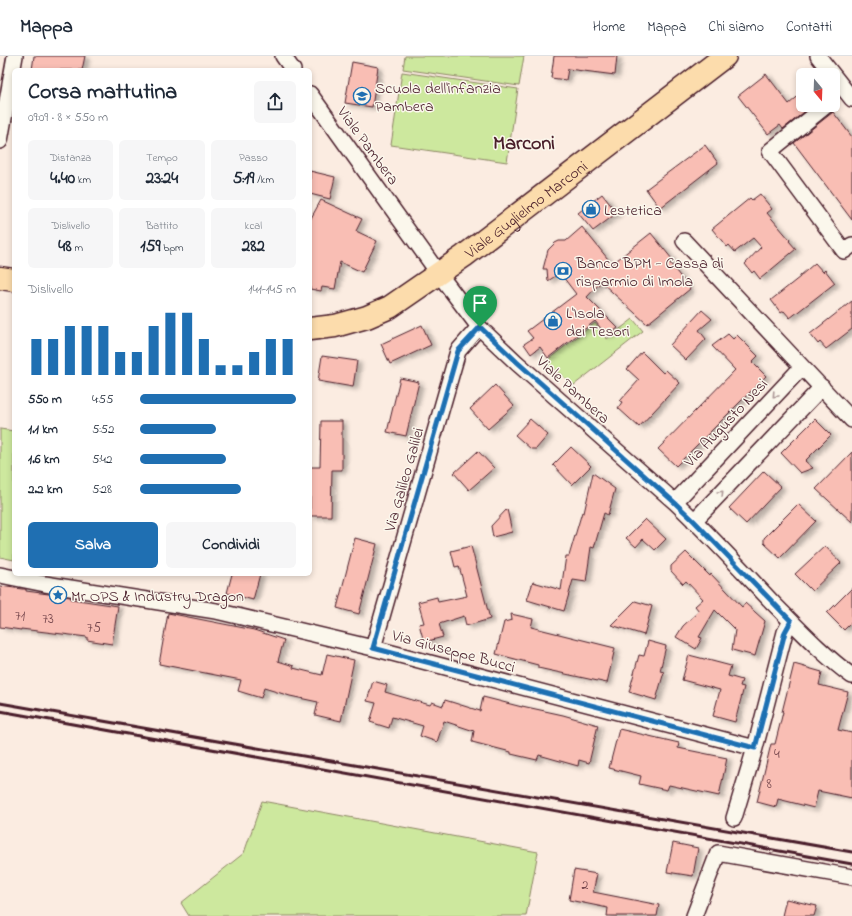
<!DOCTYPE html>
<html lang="it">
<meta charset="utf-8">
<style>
:root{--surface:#fff;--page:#f6f6f7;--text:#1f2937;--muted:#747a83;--line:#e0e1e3;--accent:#1f6fb2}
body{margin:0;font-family:"Indie Flower",sans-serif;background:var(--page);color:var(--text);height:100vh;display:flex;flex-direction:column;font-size:15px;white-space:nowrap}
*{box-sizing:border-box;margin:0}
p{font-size:13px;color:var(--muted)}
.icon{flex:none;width:22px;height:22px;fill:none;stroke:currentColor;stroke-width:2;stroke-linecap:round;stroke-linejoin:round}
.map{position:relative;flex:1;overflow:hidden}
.side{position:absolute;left:12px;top:12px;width:300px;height:508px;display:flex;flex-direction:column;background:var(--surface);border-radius:6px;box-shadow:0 2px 6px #0003}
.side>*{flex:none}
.needle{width:26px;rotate:161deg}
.buttons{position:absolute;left:796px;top:12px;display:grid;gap:8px}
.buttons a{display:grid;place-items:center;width:44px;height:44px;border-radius:6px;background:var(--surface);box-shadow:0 2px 6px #0003;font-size:20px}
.pin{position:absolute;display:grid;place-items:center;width:34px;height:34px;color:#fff;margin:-41px -17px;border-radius:50% 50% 50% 0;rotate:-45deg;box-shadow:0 0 4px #0007}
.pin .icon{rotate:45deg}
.round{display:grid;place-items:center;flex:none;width:42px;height:42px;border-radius:6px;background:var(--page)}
.headline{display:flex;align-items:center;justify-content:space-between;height:68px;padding:0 16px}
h1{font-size:22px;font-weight:700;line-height:30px}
.stats{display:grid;grid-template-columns:repeat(3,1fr);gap:6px;height:68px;padding:4px 16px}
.stats div{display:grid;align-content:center;border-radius:6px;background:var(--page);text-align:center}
.stats b{font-size:17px;font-weight:700}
.stats small{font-size:11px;font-weight:400}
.stats p{font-size:11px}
.chart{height:112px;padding:8px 16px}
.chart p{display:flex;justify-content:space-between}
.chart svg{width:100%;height:72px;margin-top:4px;stroke:var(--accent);stroke-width:6}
.cta{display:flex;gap:8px;margin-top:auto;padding:8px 16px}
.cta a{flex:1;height:46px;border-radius:6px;background:var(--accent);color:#fff;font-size:16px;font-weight:700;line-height:46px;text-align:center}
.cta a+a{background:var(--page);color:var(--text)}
ul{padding:0 16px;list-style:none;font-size:13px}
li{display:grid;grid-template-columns:64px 48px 1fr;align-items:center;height:30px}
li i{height:10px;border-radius:5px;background:var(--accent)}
header{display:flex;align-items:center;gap:24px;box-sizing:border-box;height:56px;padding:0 20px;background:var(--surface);border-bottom:1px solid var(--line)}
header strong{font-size:19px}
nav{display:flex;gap:22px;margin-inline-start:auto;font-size:14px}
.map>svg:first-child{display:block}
.green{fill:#cde89e;stroke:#8c8464}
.building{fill:#f9beb4;stroke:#4a1f2b;filter:url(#shadow)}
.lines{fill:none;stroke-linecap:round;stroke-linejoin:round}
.street-casing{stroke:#4a1f2b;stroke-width:18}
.primary-casing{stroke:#4a1f2b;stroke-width:25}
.street{stroke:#fbf7ec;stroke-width:15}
.primary{stroke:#fcdcac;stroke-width:22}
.rail{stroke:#4a1f2b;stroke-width:3}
.oneway{stroke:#ab9695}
.route-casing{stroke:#fff;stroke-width:8}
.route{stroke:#1f6fb2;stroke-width:5}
.labels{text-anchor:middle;stroke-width:3;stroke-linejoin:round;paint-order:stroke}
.number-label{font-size:14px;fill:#76474d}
.poi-label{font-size:16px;fill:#4a1f2b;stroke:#fbf7ec;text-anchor:start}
.street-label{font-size:16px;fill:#4a1f2b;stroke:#fbf7ec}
.district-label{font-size:20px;font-weight:bold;fill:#4a1f2b;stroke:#fbf7ec}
</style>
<header>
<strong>Mappa</strong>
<nav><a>Home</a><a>Mappa</a><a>Chi siamo</a><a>Contatti</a></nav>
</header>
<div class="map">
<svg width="852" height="860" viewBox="0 0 852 860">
<defs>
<filter id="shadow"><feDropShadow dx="4.5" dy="2.5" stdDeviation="2" flood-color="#0004"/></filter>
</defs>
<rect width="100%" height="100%" fill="#fbece1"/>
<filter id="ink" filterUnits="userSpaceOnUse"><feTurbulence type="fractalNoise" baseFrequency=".025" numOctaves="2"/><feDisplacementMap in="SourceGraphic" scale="8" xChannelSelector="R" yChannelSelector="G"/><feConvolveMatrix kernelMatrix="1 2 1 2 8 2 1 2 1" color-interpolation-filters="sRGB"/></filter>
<g filter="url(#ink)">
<path class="green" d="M405,0H524L519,30L403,13Z
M402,16L518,33L507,106L391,89Z
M633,263L643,275L574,329L545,306L595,267L607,283Z
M0,373L14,375V504L0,501Z
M262,745L538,796L526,860H189L181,847L244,797Z"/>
<path class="building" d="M34,0H85L82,14H32Z
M554,0H617L615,19L568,13L566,24L551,22Z
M352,6L378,11L372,51L345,47Z
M766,18L789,48L803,36V49H813L783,73L780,69L768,78L738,40Z
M833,56L852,81V164L794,87Z
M705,89L718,107L660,152L646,133Z
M310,115L335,121L330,143L310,138Z
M602,138L617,157L593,175L578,157Z
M760,138L772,153L767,157L790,184L789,185L796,193L760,223L754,215L752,217L745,208L761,191L753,182L735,196L729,189L727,191L712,173L750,142L752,144Z
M321,144L362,163L356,175L377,185L362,216L340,206L335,233L322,231L321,235L310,233V164Z
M582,171L612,208L651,177L672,203L669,206L690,233L647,268L601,226L587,241L618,272L607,280L595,265L548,302L540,291L531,298L524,288L533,282L527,275L576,238L560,217L548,225L547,213H543L548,194L555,187L559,185H566Z
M815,207L823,216L825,214L835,227L790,262L784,255L781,257L771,244L800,221V220Z
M852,245V273L826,293L820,286L818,288L810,278Z
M702,254L712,263L699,274L706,283L686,304L670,289Z
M422,269L431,289L390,308L381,288Z
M728,278L733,283L737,279L758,300L752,306L766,320L676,410L658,393L735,314L712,290Z
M642,296L663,317L666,314L680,327L639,371L618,352L622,346L620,345L639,324L627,313Z
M322,300L357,305L353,331L318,325Z
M400,322L419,326L406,380L387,376Z
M495,329L514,350L488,373L470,353Z
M530,363L548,379L536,393H531L515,379Z
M815,363L831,379L805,405L813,412L800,417L781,397Z
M321,365H342V414H332L331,460H310V411H320Z
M571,391L591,410L572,429L553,409Z
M478,395L494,412L469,434L454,417Z
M852,396V466L816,433Z
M764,415L781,431L746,468L729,452Z
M593,417L615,433L608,459L604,457L594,492L591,491L586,526L573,524L564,555L527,544L533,526L561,534L566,500H569L582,456L584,457Z
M798,448L816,465L780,502L764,487V482Z
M507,453L512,476L493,481L491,470Z
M645,463L666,483L655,494L643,483L636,491L626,482Z
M355,482L377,488L359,558L337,552Z
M471,490L490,563L466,570L464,560L439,568L443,581L424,586L419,568L424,567L418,546L437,541L438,546L467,540L459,510L455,511L451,495Z
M825,490L841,507L812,535L795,518Z
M686,496L710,520L711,518L742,551L745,547L765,565L755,600L732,594L735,574L715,554L699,581L702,582L696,593L676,581L683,570L699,555L695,550L703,543L686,525L683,528L671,515V510Z
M232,518H260L253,544L227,537Z
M0,530L22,533H26V535L71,541V543L118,550L112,588L87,584V581L21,573V574L0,571Z
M852,532V566L844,574L827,557Z
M635,545L652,550L644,579L611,569Z
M168,557L254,574L284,584L278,605L294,610L293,612L322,619L327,598L354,604L341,665L315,659L318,646L290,640L264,632L261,642L238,635L241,624L159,608Z
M511,558L533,563L531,571L615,592L607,627L538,612V609L496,598L504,566L512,564Z
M648,585L666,590L660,615L664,616L656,644L629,636L639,599L644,600Z
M689,599L731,610L728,620L742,624L740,630L744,631L735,666L713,660L720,634L682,624Z
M794,608L822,616L819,629L848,636L838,674L852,677V742L818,735L814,752L778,743L776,751L757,746L771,688H775L783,656H782Z
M373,625L387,629L385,636L430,649L432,646L443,650L445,644L480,655L483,641L522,651V650L563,659L598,669L589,707L579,704L578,710L539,699L537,704L511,698V696L472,686L474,675L444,665L437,686L420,680L423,670L392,661L389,672L370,666L376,647L367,645Z
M619,673L679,687L678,692L727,702L719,740L669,729L667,734L639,728L641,720L609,712Z
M673,787L698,792L693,820L667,816Z
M574,814L597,818L593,836L659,849L657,860H607L608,852L569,844Z
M786,843L817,850L814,860H782Z"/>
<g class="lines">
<defs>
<path id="street" d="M283,0L293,14
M818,0L852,43
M310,38L439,218L479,271L517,307L675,446C709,478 741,513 773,547C798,572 823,599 852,620
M827,49L770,95L844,195L852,189
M0,85L15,0
M684,185L852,364
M675,446L802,311
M694,465L822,331
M0,519L45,528L216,555L373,592L755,692
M373,592L458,295L479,271
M734,762L755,692L785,576L791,565
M694,860L718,797L852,821"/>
<g id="primary">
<path d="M0,222L14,224"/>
<path id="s1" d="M310,273L335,270L367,261L390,251L464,200L725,0"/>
</g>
</defs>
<use href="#street" class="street-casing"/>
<use href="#primary" class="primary-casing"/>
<use href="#street" class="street"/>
<use href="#primary" class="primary"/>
<path class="rail" d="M0,647L852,796
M0,655L852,808"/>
</g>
<defs><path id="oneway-chevron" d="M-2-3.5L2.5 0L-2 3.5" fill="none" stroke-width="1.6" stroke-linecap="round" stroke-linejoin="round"/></defs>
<g class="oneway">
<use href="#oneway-chevron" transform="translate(775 339) rotate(133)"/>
<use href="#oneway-chevron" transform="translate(721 437) rotate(-46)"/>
</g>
</g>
<g class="lines" filter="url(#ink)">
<defs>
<path id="route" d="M480,271L517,306L674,446L694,465L791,565L785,576L755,692L373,592L458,295Z"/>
</defs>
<use href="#route" class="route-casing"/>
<use href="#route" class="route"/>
</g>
<defs>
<symbol id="school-ring" viewBox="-11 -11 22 22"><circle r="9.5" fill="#fbf7ec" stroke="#1f6fb2" stroke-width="1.5"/><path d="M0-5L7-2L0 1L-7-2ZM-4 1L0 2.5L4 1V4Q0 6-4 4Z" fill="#1f6fb2"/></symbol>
<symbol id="shop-ring" viewBox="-11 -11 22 22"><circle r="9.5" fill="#fbf7ec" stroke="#1f6fb2" stroke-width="1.5"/><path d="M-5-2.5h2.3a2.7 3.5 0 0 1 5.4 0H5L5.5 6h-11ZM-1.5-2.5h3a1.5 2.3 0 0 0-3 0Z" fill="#1f6fb2"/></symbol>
<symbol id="bank-ring" viewBox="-11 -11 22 22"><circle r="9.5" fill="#fbf7ec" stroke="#1f6fb2" stroke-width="1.5"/><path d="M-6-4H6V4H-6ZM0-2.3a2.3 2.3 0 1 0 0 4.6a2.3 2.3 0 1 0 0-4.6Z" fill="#1f6fb2"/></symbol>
<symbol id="sight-ring" viewBox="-11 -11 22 22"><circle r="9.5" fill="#fbf7ec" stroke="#1f6fb2" stroke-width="1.5"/><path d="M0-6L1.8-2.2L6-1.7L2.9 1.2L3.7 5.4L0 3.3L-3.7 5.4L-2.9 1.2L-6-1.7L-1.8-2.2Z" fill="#1f6fb2"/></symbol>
</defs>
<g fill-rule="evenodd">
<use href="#school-ring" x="352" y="30" width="20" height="20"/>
<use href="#shop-ring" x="581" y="143" width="20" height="20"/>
<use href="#bank-ring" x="553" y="205" width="20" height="20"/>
<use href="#shop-ring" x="543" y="255" width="20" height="20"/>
<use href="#sight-ring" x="48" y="529" width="20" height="20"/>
</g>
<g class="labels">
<g class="number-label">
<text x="20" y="564">71</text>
<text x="48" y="567">73</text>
<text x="94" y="576">75</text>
<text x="777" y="702">4</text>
<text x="769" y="732">8</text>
<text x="585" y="833">2</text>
</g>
<g class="poi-label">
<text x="375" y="37">Scuola dell'infanzia<tspan x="375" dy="18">Pambera</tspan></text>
<text x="604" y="159">Lestetica</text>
<text x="576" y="212">Banco BPM - Cassa di<tspan x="576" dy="18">risparmio di Imola</tspan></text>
<text x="566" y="262">L'Isola<tspan x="566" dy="18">dei Tesori</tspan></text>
<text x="71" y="545">Mr OPS &amp; Industry Dragon</text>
</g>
<g class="street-label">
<text transform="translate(369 89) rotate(54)" y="6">Viale Pambera</text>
<text dy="6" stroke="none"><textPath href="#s1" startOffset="251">Viale Guglielmo Marconi</textPath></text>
<text transform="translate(574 333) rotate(42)" y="6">Viale Pambera</text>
<text transform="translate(725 366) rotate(-47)" y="6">Via Augusto Nesi</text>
<text transform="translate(403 423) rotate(-74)" y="6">Via Galileo Galilei</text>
<text transform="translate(454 594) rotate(15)" y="6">Via Giuseppe Bucci</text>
</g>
<g class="district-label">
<text x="524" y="93">Marconi</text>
</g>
</g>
</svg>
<div class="buttons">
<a><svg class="needle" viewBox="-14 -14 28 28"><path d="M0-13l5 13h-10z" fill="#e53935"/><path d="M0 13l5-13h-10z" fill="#747a83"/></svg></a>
</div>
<div class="pin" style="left:480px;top:271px;background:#1e9e55"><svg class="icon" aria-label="arrive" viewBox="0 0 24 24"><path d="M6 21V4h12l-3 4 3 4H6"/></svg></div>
<section class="side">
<div class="headline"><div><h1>Corsa mattutina</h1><p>09:09 · 8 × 550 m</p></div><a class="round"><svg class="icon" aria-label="share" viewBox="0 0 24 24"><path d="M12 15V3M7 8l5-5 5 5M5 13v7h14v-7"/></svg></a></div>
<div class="stats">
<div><p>Distanza</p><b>4.40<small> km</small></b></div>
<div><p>Tempo</p><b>23:24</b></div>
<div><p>Passo</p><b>5:19<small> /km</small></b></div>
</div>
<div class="stats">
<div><p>Dislivello</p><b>48<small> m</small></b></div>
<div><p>Battito</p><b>159<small> bpm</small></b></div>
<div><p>kcal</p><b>282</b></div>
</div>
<div class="chart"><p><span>Dislivello</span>141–145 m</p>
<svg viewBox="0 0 160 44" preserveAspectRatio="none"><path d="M5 44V22M15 44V22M25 44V14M35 44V14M45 44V14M55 44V30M65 44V30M75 44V14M85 44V6M95 44V6M105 44V22M115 44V38M125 44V38M135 44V30M145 44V22M155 44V22"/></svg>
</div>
<ul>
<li><b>550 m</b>4:55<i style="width:100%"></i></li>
<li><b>1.1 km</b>5:52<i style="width:49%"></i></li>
<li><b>1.6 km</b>5:42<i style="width:55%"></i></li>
<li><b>2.2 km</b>5:28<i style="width:65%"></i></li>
</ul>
<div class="cta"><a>Salva</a><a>Condividi</a></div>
</section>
</div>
